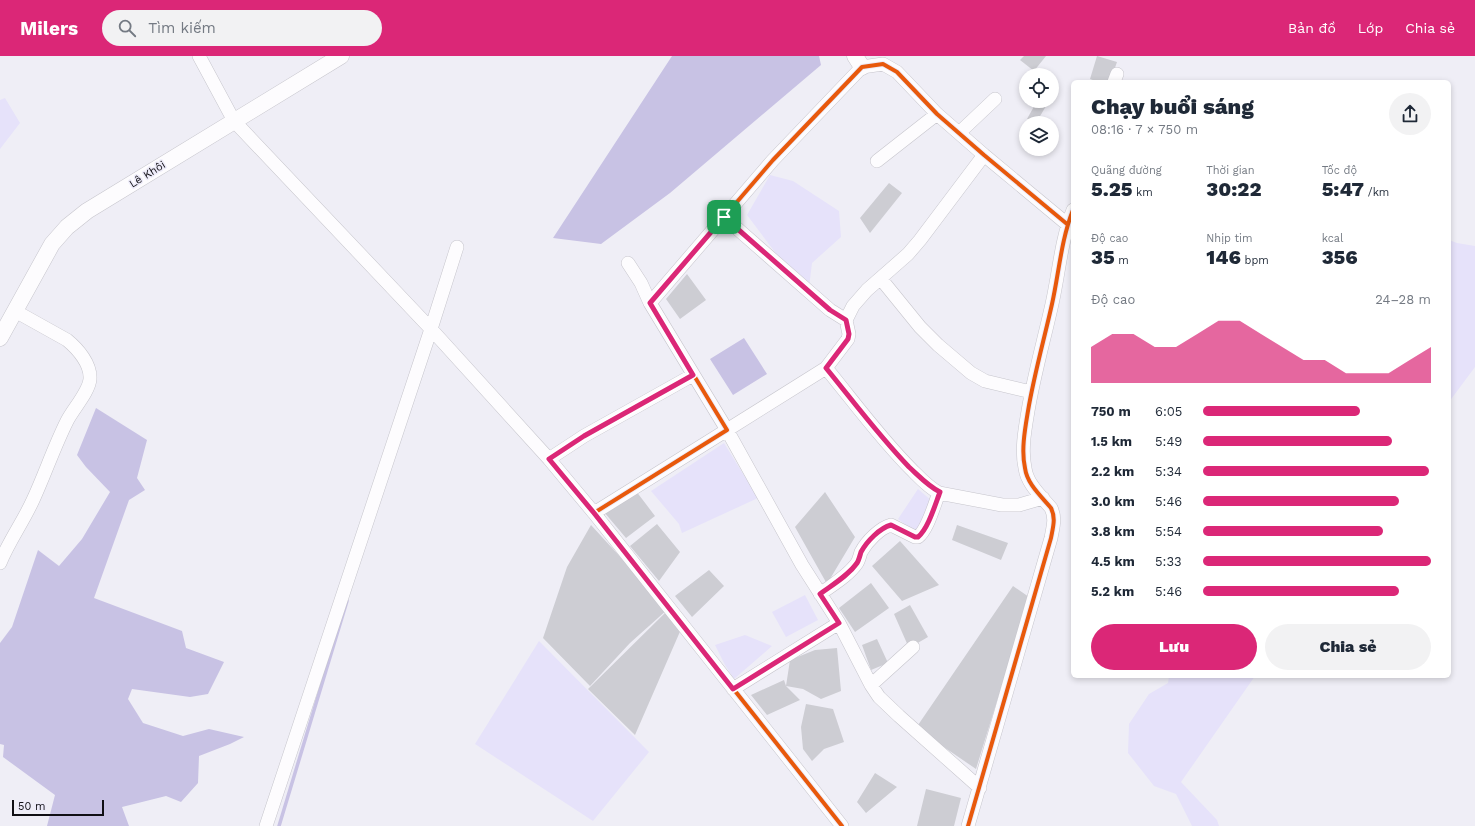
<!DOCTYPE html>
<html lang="vi">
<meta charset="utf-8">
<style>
:root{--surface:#fff;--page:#f2f2f3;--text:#1f2937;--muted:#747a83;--accent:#db2777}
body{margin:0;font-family:"Work Sans",sans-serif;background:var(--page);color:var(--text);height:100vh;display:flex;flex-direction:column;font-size:15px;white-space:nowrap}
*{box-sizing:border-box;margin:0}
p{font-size:13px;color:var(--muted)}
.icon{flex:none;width:22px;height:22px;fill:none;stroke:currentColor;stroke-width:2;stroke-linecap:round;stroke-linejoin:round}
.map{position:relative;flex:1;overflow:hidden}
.side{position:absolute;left:1071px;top:24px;width:380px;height:598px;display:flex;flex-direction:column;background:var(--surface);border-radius:6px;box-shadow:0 2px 6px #0003}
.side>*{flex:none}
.buttons{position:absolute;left:1019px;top:12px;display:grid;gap:8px}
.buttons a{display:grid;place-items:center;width:40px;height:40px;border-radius:50%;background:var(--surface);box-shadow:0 2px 6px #0003;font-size:20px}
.scale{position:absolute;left:12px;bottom:10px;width:92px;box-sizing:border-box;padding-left:4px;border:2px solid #100f14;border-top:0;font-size:11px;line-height:14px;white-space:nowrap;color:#100f14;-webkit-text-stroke:3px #edebf9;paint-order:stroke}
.pin{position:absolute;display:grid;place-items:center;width:34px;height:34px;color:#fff;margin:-17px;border-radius:8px;box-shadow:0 2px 6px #0006}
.round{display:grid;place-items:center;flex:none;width:42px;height:42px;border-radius:21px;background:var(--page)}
.headline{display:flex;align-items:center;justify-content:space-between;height:68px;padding:0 20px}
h1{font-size:22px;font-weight:800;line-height:30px}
.figures{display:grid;grid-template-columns:repeat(3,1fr);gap:6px;height:68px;padding:4px 20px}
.figures div{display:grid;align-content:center}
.figures b{font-size:20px;font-weight:800}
.figures small{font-size:11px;font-weight:400}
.figures p{font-size:11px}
.chart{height:112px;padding:8px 20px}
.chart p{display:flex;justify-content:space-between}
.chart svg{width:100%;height:72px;margin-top:4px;fill:var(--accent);opacity:.7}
.button{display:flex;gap:8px;margin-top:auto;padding:8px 20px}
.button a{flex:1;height:46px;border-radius:24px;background:var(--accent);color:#fff;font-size:16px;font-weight:800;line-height:46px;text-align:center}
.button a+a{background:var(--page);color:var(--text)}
ul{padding:0 20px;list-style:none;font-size:13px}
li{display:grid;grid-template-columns:64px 48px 1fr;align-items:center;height:30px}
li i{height:10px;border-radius:5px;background:var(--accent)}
header{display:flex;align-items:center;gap:24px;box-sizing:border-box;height:56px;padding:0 20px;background:var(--accent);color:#fff}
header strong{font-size:19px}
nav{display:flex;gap:22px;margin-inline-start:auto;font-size:14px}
.search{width:280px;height:36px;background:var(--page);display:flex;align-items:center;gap:10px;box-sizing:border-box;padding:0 14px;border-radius:22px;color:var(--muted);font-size:15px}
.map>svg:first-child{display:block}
.green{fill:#e6e2fa}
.water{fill:#c8c2e4}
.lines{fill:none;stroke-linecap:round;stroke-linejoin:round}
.stream{stroke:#c8c2e4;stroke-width:3.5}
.building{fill:#cdcdd3}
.minor-casing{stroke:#c6c5cc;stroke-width:14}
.tertiary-casing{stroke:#c6c5cc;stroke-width:17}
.minor{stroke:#fdfcfe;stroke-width:13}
.tertiary{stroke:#fdfcfe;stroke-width:16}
.cycleway-casing{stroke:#edebf9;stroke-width:6}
.cycleway{stroke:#e8590c;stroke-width:4}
.route-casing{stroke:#fff;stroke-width:8}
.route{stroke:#db2777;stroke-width:5}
.labels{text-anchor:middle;stroke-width:3;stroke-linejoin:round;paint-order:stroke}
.street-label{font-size:11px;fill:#100f14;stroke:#edebf9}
</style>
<header>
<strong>Milers</strong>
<div class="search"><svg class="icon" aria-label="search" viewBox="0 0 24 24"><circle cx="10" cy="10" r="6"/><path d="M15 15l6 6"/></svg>Tìm kiếm</div>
<nav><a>Bản đồ</a><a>Lớp</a><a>Chia sẻ</a></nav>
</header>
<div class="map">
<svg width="1475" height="770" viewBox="0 0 1475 770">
<rect width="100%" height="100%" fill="#efeef6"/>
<path class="green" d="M5,42L20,67L0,93V44Z
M770,119L793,125L839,155L841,181L812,207L808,240L747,159Z
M1449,184L1457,187L1475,190V311L1449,346Z
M724,387L758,442L682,477L679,468L651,435Z
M918,433L932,445L916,477L898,463Z
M805,539L818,564L786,581L772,556Z
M745,579L772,590L734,623L725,609L715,589Z
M539,585L649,696L593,765L475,688Z
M1169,620H1255L1181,726L1217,764L1219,770H1192L1176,738L1154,730L1128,697L1129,668L1149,638L1168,627Z"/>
<path class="water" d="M672,0H819L821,9L670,137L601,188L553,182Z
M744,282L767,318L733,339L710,303Z
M96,352L147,384L137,422L145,434L129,444L94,542L182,575L186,592L224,606L208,638L190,641L132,633L128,643L143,667L183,680L209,673L244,681L230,688L199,700L198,727L181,746L166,740L122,751L129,770H47L55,739L3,701L4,689L0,688V587L12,571L38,494L59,510L82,483L110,436L86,411L77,399Z"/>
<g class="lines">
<path class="stream" d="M279,770L347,545"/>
</g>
<path class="building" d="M1024,0H1046L1034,15L1020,4Z
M1097,0L1117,6L1110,26H1098L1090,23Z
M1037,45L1046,50L1036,67H1035L1027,63Z
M889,127L902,137L870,177L860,162Z
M687,218L706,244L680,263L666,243Z
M636,435L655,460L626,482L604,456Z
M825,436L855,481L827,528L795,471Z
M657,468L680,496L659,525L630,490Z
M591,469L668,553L630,587L590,630L543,582L567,511Z
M957,469L1008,487L1001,504L952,484Z
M900,485L939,529L902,545L872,510Z
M709,514L724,530L692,561L675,540Z
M871,527L889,552L855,576L839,552Z
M1013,530L1029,541L976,713L916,672Z
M910,549L928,581L909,592L894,558Z
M665,557L682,571L635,679L588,633Z
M877,583L888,607L871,614L862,589Z
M837,592L841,635L821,643L803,633L786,630L800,644L767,659L751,639L784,624L786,630L790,604L815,594Z
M806,648L833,653L844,686L824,693L812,705L803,693L801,671Z
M875,717L897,731L866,757L857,746Z
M926,733L961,742L954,770H917Z"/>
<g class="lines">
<defs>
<path id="minor" d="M199,0L234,65L431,273L549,403L594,457
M1114,26L1117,18
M959,77L995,43
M877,105L937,58
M724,161L830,254L846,264
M628,207L641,227L650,247
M881,223L920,271L938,289L971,317L985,325L1031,336
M826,312C854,346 880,382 911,413C920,422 928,431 939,437L1002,449H1019L1043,442
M549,403L584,380L693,319
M0,507C9,485 23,466 33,444C45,418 54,391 67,365C73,353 89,336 90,323C91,308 78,293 67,284L15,255
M820,538C832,529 848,520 857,507C859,504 860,499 861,496C867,485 880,472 891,469L915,481H918C928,473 934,449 939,437
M871,629L913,591
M733,633L839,567
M980,732L899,660L879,641L871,629L839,567L802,509L727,374L826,312L848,283L849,278L846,264L853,250L867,234L908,198L920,184L984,99
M266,770L431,273L457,191
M842,770L594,457L727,374L650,247L773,104L862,11L883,8L897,16L937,58L984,99L1067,168
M968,770L1051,482C1053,471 1056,462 1051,452C1041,440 1027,428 1025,412C1021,394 1025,373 1028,355C1034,319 1044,284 1052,248C1059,217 1061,184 1073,154"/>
<path id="tertiary" d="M855,0L862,11
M0,282L52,188L67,171L87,155L341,0"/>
</defs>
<use href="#minor" class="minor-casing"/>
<use href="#tertiary" class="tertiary-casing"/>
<use href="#minor" class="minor"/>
<use href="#tertiary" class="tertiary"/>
<defs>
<path id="cycleway" d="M842,770L594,457L727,374L650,247L773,104L862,11L883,8L897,16L937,58L984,99L1067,168
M968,770L1051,482C1053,471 1056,462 1051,452C1041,440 1027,428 1025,412C1021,394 1025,373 1028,355C1034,319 1044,284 1052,248C1059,217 1061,184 1073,154"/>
</defs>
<use href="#cycleway" class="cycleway-casing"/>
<use href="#cycleway" class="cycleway"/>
</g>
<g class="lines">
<defs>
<path id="route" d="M724,161L830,254L846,264L849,278L848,283L826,312C853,345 879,380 909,411C919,420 928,430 940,436C935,449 928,473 918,481H915L891,469C880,472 867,485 861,496C860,499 859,504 857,507C848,520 832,529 820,538L839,567L733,633L594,457L549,403L584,380L693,319L650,247Z"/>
</defs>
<use href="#route" class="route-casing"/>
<use href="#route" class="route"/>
</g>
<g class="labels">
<g class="street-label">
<text transform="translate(147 118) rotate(-32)" y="4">Lê Khôi</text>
</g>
</g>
</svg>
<div class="buttons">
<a><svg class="icon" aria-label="locate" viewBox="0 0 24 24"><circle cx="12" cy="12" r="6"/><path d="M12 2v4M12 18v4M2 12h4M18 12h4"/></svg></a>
<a><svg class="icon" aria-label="layers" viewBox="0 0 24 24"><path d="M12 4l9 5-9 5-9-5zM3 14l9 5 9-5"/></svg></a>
</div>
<div class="scale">50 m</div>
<div class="pin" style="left:724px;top:161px;background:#1e9e55"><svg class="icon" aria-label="arrive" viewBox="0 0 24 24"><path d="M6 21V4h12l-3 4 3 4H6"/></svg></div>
<section class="side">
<div class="headline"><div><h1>Chạy buổi sáng</h1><p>08:16 · 7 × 750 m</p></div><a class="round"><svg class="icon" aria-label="share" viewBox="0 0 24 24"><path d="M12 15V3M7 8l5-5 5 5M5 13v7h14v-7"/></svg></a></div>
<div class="figures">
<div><p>Quãng đường</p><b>5.25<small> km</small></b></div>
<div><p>Thời gian</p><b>30:22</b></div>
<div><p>Tốc độ</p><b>5:47<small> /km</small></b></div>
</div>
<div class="figures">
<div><p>Độ cao</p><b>35<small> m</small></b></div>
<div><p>Nhịp tim</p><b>146<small> bpm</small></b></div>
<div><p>kcal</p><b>356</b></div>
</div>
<div class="chart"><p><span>Độ cao</span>24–28 m</p>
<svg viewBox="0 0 160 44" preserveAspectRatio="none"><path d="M0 44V22L10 14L20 14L30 22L40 22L50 14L60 6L70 6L80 14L90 22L100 30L110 30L120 38L130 38L140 38L150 30L160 22V44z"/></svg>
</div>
<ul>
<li><b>750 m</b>6:05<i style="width:69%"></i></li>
<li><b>1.5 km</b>5:49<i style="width:83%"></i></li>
<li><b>2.2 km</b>5:34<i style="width:99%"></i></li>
<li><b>3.0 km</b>5:46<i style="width:86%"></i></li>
<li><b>3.8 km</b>5:54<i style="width:79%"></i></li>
<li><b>4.5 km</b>5:33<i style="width:100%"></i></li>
<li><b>5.2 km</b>5:46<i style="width:86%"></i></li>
</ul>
<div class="button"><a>Lưu</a><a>Chia sẻ</a></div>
</section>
</div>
